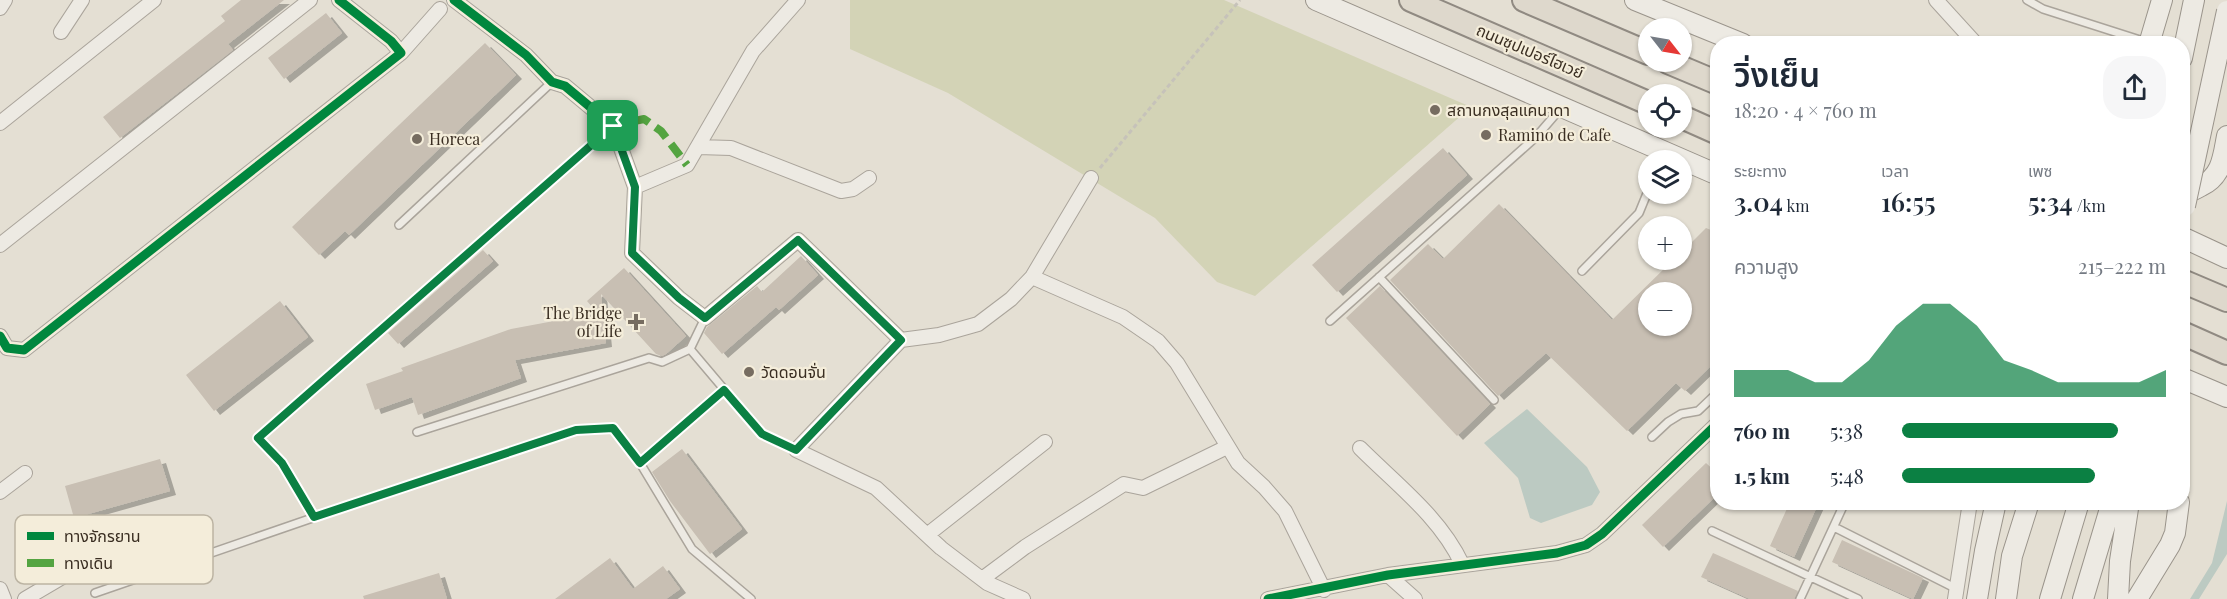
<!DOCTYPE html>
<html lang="th">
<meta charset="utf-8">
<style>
:root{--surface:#fff;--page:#f6f6f7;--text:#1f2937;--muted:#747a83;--accent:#0b8043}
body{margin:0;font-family:"Playfair Display","Noto Sans Thai",serif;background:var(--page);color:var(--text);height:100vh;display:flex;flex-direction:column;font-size:22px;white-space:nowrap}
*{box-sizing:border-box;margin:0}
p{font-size:20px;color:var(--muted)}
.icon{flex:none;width:33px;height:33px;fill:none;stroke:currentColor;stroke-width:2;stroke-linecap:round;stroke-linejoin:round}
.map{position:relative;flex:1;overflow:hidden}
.details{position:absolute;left:1710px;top:36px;width:480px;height:474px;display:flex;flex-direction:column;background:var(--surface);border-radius:24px;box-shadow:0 2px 4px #0004}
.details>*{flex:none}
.needle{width:39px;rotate:121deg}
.controls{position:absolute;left:1638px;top:18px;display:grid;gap:12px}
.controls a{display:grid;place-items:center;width:54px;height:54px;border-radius:50%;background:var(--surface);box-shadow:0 2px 4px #0004;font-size:30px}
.pin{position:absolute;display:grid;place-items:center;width:51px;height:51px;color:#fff;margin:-26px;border-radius:12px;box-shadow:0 3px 9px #0006}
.round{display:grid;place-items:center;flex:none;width:63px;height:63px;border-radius:24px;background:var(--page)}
.summary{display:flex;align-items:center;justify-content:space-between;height:102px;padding:0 24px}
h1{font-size:33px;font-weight:600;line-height:45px}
.metrics{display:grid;grid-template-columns:repeat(3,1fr);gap:9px;height:102px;padding:6px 24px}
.metrics div{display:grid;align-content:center}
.metrics b{font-size:26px;font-weight:600}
.metrics small{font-size:16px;font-weight:400}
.metrics p{font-size:16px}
.chart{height:168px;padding:12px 24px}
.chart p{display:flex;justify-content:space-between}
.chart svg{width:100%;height:108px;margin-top:6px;fill:var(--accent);opacity:.7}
ul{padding:0 24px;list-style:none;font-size:20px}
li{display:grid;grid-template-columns:96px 72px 1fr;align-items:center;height:45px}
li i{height:15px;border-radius:8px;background:var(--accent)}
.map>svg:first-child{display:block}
.green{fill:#d3d3b6}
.water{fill:#bccac2}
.building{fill:#c8bfb3;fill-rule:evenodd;filter:url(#shadow)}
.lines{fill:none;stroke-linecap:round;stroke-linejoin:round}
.service-casing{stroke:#aaa49b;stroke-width:10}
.minor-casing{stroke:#aaa49b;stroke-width:16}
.secondary-casing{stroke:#9a948b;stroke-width:22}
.trunk-casing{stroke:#908a82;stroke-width:26}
.path{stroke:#c6c2ba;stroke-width:3;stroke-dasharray:4.5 3;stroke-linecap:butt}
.service{stroke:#edeae3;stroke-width:7}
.minor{stroke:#edeae3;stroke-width:14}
.secondary{stroke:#edeae3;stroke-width:20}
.trunk{stroke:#ded8cc;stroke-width:22}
.secondary-bridge-casing{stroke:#9a948b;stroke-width:22;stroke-linecap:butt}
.secondary-bridge{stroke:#edeae3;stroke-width:20}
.quiet{stroke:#54a441;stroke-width:8;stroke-dasharray:15 8;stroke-linecap:butt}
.cycleway-casing{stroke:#f4edda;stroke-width:13}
.cycleway{stroke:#00873e;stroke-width:9}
.route-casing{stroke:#fff;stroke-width:12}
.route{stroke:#0b8043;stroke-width:8}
.poi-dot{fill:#766c60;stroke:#f4edda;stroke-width:2}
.labels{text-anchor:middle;stroke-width:4.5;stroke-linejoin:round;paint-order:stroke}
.street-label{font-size:16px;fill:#3a2e22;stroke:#f4edda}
.poi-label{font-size:16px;fill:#3a2e22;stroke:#f4edda;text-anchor:start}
.key{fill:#f4edda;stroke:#bcb4a3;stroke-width:1.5}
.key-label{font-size:16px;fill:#3a2e22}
</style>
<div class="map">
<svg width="2227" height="599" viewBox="0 0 2227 599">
<defs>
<filter id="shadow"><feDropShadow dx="6" dy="4" stdDeviation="0" flood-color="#0004"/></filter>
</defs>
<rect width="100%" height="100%" fill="#e4dfd3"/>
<path class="green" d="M850,0H1224L1471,107L1255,296L1217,282L1155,218L948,93L850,49Z"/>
<path class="water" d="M1527,409L1587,467L1600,492L1592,505L1541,523L1530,518L1518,478L1484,443Z
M2227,501V554L2199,599H2190L2212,563Z"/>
<path class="building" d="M241,0H284L228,44L233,50L120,138L103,117L225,21L221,16Z
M326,13L342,33L284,79L268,58Z
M485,43L516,75L349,235L345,231L319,255L292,227Z
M1443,148L1467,175L1337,292L1312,265Z
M1499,204L1612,320L1673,260H1682V252L1706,228L1718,233V359L1685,391L1676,383L1627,431L1546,353L1498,396L1390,280L1428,244L1443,259ZM1648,292H1682V326H1648Z
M483,250L493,261L398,344L388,333Z
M801,256L818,275L779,310L776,307L722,354L704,333L707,327L757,286L762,292Z
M624,268L686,336L666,354L662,356L656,354L601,294L606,343L515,360L521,378L418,415L412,397L375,410L366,384L403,371L401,368L511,329L597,313L587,301Z
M1380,286L1490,404L1457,436L1346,318Z
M280,301L308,337L214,411L186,375Z
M682,449L742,529L710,554L670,501L652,472Z
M160,459L170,491L74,518L65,486Z
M1706,463L1718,474V494L1663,547L1642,525Z
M1790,502H1819L1794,557L1770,546Z
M1842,540L1923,578L1913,599L1832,562Z
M1713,553L1798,591L1794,599H1750L1701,577Z
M610,558L633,589L663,566L680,589L666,599H555Z
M439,573L447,599H364L363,596Z"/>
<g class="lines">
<defs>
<path id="service" d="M2027,0L2043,9L2140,40
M399,225L552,82
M1582,271L1639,213L1648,191
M1379,277L1494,400
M1330,321L1536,137L1561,108
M690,349L705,318
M417,432L649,358L662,362L690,349L762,434L796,450
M1652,437L1668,422L1681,414L1698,411L1718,392
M640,463L724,390
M314,517L282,463L258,438L613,126
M1834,527L1957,589
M1712,531L1858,599
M95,593L353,504L576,430L613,428L640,463L692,549L751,599
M1800,599L1845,502"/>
<path id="minor" d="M454,0L526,55L552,82L565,86L613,126L635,187L632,253L679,298L705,318L798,240L901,340
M1936,0L1976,44
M0,8L5,0
M61,32L82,0
M401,53L440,9
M0,123L154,0
M698,147L731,148L841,191L853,189L869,178
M635,187L687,165L753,51L798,0
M0,245L310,0
M1032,277L1123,317L1158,341L1177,363L1238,463L1264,487L1285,511L1324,590
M0,336L7,348L24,350L401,53L391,41L339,0
M901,340L796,450L876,488L941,548L987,583L1023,599
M901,340L939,335L978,324L1011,299L1032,277L1091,178
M1360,448C1396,484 1440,517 1462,564
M0,492L25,473
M927,535L1045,442
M1388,575L1415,599
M982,579L1025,547L1124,484L1143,488L1227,447
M0,589L4,599
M25,599L64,576
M1268,599L1388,575L1557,553L1586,545L1602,534L1718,423
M1955,599L1970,502"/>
<path id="secondary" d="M1316,0L1718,175
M1635,0L1743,44
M2149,44L2162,0
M2182,58L2194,0
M2182,192C2190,192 2194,190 2201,186C2222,176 2223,157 2227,136
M2182,237L2227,258
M2182,378L2227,397
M1977,599L1985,551L1996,502
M2006,599L2012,556L2029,502
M2050,599L2079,502
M2083,599L2112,502
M2118,599L2120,561L2129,502
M2137,599L2170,545L2175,533L2179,502"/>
<path id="trunk" d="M1411,0L1648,103
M1524,0L1648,53
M1668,62L1718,83
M1682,117L1718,133
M2182,281L2227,300
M2182,333L2227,353"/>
</defs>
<use href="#service" class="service-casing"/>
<use href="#minor" class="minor-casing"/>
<use href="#secondary" class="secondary-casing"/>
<use href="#trunk" class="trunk-casing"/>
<path class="path" d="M1100,168L1240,0"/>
<use href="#service" class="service"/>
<use href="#minor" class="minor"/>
<use href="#secondary" class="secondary"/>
<use href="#trunk" class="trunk"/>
<defs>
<path id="secondary-bridge" d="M2185,206L2227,11"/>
</defs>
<use href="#secondary-bridge" class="secondary-bridge-casing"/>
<use href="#secondary-bridge" class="secondary-bridge"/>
<path class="quiet" d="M613,126L644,119L661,131L687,165"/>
<defs>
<path id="cycleway" d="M454,0L526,55L552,82L565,86L613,126L635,187L632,253L679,298L705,318L798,240L901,340
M0,336L7,348L24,350L401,53L391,41L339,0
M1268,599L1388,575L1557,553L1586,545L1602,534L1718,423"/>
</defs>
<use href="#cycleway" class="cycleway-casing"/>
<use href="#cycleway" class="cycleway"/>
</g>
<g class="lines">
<defs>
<path id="route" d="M613,126L635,187L632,253L679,298L705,318L798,240L901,340L796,450L762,434L724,390L640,463L613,428L576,430L314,517L282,463L258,438Z"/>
</defs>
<use href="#route" class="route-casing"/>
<use href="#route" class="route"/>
</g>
<g class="poi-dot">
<circle cx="1435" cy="110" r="6"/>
<circle cx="1486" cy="135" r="6"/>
<circle cx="417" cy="139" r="6"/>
<path d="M633 313h6v6h6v6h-6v6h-6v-6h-6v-6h6z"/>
<circle cx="749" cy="372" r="6"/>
</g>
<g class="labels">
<g class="street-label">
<text transform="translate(1530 51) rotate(23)" y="6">ถนนซุปเปอร์ไฮเวย์</text>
</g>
<g class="poi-label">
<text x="1447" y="116">สถานกงสุลแคนาดา</text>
<text x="1498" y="141">Ramino de Cafe</text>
<text x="429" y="145">Horeca</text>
<text x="622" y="319" text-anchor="end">The Bridge<tspan x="622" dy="18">of Life</tspan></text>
<text x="761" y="378">วัดดอนจั่น</text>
</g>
</g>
<rect x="15" y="515" width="198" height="69" rx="9" class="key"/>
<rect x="27" y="532" width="27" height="8" fill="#00873e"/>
<rect x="27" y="559" width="27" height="8" fill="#54a441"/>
<g class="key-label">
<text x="64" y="542">ทางจักรยาน</text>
<text x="64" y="569">ทางเดิน</text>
</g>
</svg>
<div class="controls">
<a><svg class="needle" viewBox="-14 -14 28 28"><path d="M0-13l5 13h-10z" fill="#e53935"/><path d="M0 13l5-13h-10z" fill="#747a83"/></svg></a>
<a><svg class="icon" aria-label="locate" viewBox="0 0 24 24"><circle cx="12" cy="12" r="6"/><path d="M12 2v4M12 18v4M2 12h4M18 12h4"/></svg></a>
<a><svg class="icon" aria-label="layers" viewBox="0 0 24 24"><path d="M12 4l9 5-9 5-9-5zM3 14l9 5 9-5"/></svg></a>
<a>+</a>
<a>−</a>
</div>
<div class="pin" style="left:613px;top:126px;background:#1e9e55"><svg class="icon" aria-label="arrive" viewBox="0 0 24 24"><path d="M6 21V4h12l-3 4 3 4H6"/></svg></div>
<section class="details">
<div class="summary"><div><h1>วิ่งเย็น</h1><p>18:20 · 4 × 760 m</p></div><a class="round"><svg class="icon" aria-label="share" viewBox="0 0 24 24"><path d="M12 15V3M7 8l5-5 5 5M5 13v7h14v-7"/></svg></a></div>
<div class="metrics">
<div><p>ระยะทาง</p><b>3.04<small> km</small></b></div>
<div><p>เวลา</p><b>16:55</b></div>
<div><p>เพซ</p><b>5:34<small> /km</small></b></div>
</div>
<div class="chart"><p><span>ความสูง</span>215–222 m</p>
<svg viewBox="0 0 160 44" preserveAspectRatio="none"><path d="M0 44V33L10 33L20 33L30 38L40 38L50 29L60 15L70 6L80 6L90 15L100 29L110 33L120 38L130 38L140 38L150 38L160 33V44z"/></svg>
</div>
<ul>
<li><b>760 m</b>5:38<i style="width:82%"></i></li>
<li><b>1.5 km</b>5:48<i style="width:73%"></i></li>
</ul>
</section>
</div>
